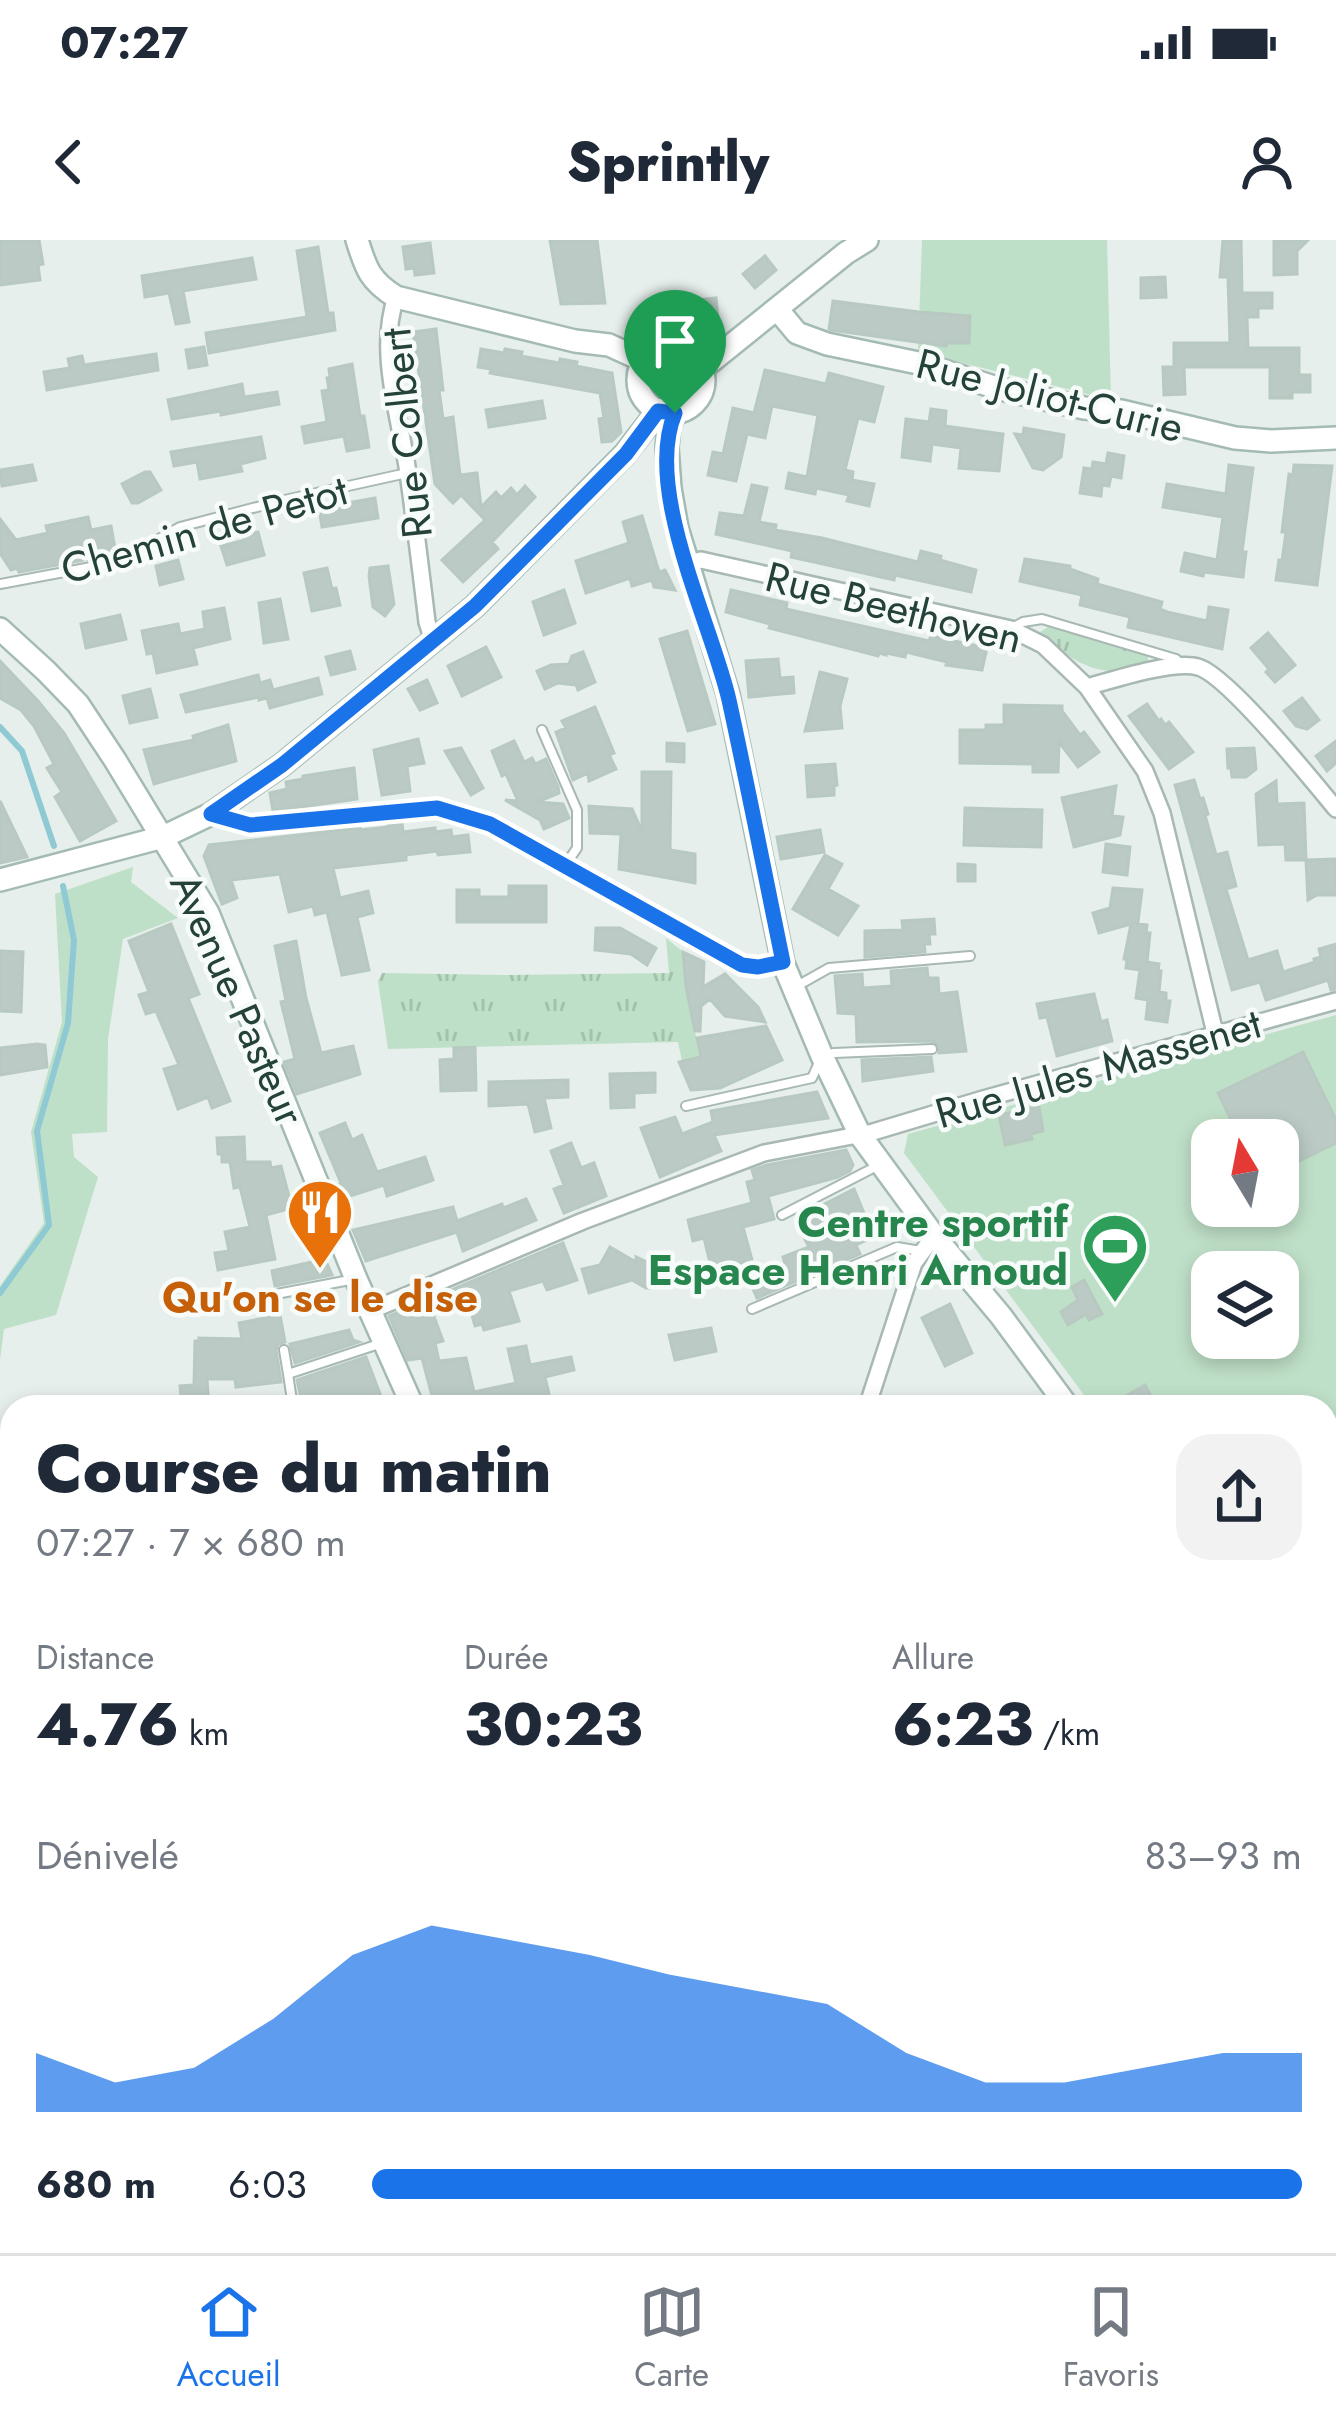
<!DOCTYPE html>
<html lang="fr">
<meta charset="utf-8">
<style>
:root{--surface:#fff;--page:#f2f2f3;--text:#1f2937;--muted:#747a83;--line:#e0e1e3;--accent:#1a73e8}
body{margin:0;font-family:Jost,sans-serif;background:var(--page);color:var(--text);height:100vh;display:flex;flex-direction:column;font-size:45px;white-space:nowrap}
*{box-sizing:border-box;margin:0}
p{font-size:39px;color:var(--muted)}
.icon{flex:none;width:66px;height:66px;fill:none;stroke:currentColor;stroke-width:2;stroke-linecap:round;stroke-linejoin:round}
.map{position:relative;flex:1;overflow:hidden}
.drawer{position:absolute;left:0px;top:1155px;width:1338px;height:858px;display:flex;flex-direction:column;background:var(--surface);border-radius:36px 36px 0 0;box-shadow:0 6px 18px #0003}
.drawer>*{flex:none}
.needle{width:78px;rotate:350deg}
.fabs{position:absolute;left:1191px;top:879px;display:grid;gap:24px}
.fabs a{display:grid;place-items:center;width:108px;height:108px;border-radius:24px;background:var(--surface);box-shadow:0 6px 18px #0003;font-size:60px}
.pin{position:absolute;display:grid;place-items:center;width:102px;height:102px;color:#fff;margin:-123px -51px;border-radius:50% 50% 50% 0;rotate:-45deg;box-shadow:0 0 12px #0007}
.pin .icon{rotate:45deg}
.round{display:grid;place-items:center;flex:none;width:126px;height:126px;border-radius:36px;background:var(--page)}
.headline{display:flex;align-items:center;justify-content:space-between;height:204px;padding:0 36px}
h1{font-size:66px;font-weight:800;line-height:90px}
.stats{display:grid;grid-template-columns:repeat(3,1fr);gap:18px;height:204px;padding:12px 36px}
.stats div{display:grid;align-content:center}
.stats b{font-size:60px;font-weight:800}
.stats small{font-size:33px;font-weight:400}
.stats p{font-size:33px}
.chart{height:336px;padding:24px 36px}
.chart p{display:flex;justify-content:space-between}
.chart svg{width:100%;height:216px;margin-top:12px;fill:var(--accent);opacity:.7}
ul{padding:0 36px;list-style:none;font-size:39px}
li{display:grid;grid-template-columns:192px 144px 1fr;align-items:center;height:90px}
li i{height:30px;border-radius:15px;background:var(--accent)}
.status{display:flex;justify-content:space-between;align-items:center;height:84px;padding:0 60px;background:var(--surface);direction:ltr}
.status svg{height:33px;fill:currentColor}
header{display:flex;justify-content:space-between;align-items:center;height:156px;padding:0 36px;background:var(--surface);font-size:54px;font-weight:800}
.tabs{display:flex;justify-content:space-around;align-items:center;height:168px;border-top:3px solid var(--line);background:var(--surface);font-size:33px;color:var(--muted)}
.tabs a{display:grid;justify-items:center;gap:6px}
.tabs .on{color:var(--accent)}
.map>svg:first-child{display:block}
.grass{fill:url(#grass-tufts)}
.green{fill:#bfe0c8;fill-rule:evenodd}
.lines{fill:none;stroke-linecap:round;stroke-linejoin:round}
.stream{stroke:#8ec9d4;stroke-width:6}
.building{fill:#bbcac4;stroke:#b8c9c2;stroke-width:3}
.lane-casing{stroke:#a8b8b2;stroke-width:12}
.street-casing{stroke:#a8b8b2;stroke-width:20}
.secondary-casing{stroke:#a4bbb3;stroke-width:26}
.lane{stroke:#fff;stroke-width:8}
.street{stroke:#fff;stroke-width:15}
.secondary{stroke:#fff;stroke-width:21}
.route-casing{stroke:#fff;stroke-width:24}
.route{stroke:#1a73e8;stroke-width:15}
.labels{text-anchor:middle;stroke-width:9;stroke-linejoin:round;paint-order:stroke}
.street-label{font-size:42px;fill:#24423a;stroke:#f7fbf9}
.leisure-label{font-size:42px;font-weight:bold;fill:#27864d;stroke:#f7fbf9;text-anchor:end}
.food-label{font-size:42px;font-weight:bold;fill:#c56008;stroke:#f7fbf9}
</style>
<div class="status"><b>07:27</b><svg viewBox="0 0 49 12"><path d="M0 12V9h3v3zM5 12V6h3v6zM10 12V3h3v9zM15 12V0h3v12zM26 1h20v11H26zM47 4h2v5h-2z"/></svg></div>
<header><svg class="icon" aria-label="back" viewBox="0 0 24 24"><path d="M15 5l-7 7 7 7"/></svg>Sprintly<svg class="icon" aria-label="person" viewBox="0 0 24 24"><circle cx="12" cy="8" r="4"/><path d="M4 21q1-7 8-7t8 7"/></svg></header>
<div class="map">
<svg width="1336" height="2013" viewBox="0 0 1336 2013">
<defs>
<pattern id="grass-tufts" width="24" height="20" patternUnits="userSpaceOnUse" patternTransform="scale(3)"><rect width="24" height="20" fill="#bfe0c8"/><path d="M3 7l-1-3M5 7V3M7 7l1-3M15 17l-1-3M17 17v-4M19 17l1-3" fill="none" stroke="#a4c1ad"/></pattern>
</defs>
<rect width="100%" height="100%" fill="#e6efeb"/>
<path class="grass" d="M649 139a23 23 0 1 1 46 0a23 23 0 1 1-46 0Z
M1048,387L1144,413L1148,417V423C1101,442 1078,424 1042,396L1040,392Z
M666,698L683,712L686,746L700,817L682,821L678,802L388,809L378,741L382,733L504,735L669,733Z"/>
<path class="green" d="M922,0H1107L1111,160L918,112Z
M133,627L131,642L178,678L123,699L108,799L107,892L72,894L74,917L98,937L56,1075L4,1089L0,1120V1046L44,983L31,892L62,782L55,654Z
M1336,775V1523L1326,1514V1167H1093L904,913L908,894ZM1212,900H1278V966H1212ZM1212,1032H1278V1098H1212Z
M0,1267L12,1274V1379L0,1382Z
M570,2001H623L629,2013H572Z"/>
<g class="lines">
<path class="stream" d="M0,487L22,511L54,606
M0,1053L49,985L37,891L68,783L74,700L63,646
M0,1274L12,1282
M341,2001L343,2013"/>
</g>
<path class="building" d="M0,0H39L43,24L38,25L40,40L0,45Z
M550,0H597L605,63L561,64Z
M1223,0H1241L1242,53H1272V68H1258V77H1247L1248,108H1299V135H1310V152H1292V158H1270V127H1184L1185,154L1164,155L1163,127H1174V103H1230L1228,37H1220Z
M1274,0H1308L1297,11V34L1274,35Z
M430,3L434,33L415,35L414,28L406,29L403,7Z
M318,7L328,73H333L335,90L209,113L206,93L307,77L297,11Z
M765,16L776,30L755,48L743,34Z
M252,18L256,39L183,51L189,82L176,84L169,53L145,57L142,36Z
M1165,37L1166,57L1141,58V38Z
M716,58L718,78L682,81L680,62Z
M833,61L919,72L970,76L969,103H947L946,106L831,90L829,89Z
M436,89L443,150H439L443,179L453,177L460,235L477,233L481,267L496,252L501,258L511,248L517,255L525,246L535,257L492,302L498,309L463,342L442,320L485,280L461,255L453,263L435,244L413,92Z
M204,107L207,125L189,128L186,110Z
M481,109L504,113L505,109L522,112L521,116L559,123L560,119L577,122L576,126L612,133L621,192L612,201L602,202L599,179L604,178L600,153L490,133L491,129L478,127Z
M156,114L158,130L47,150L44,132L70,128L68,119L82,116L84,125Z
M352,124L360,176H364L369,207L347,211L344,196L305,203L302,187L327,182L322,151L329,150L327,138L330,137L329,129Z
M765,130L826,144L829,133L883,147L874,182L858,178L845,230L853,232L852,240L874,244L869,266L847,261L849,255L816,248L815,254L786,248L789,233L807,237L818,175L772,166L765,198L747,194L736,241L708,235L713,212L723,214L733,168L754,173Z
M242,144L244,157L277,152L279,164L221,175V171L172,179L168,160Z
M542,161L545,178L489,187L486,170Z
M931,169L946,171L945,186L1003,194L999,231L959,228L961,208L932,204L930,221L902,217L906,179L929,182Z
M1024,188L1064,195L1061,217L1043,230L1033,228L1015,194L1023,195Z
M261,197L265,218L240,224L242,231L200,239L197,222L174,226L171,212Z
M1108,213L1124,216L1121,238L1111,236L1109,246L1102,245L1101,256L1080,253L1084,228L1092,229L1093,222L1106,224Z
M32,225L36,240L2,246L0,230Z
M1229,225L1253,228L1242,312H1246L1243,337L1204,332L1203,336L1181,331L1185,313L1217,320L1223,277L1163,267L1167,244L1226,254Z
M1294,225L1332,226L1317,345L1276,340L1279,320L1282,321L1286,292H1282L1289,234L1293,235Z
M145,232H150L161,250L138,263H132L122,244Z
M752,245L767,248L759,282L776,285L775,290L822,298L918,322L921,311L941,316L940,320L976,330L971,352L895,335L894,340L814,322L791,317L792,311L716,294L720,273L744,276Z
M375,258L378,278L322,287L319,268Z
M642,276L659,332L665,330L675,350L654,347L652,340L632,346L630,338L586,353L576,321L629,303L623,282Z
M88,277L91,290L111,286L116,314L19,332L17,328L11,330L0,313V279L16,300L48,293L46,286Z
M258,292L264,315L227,325L221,306L245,300L243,296Z
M1025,319L1070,326V329L1098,339L1097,344L1162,362L1160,369L1167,372L1207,381L1209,367L1228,370L1222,409L1128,387L1130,377L1080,365L1082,355L1020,341Z
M178,320L183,339L160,345L156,326Z
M388,326L394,364L385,376L373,367L369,336L370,328Z
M327,328L332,349L336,348L340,365L312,371L304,333Z
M564,350L575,383L544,395L533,362Z
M731,350L787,363L786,369L929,401L931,396L987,408L982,430L946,425L947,422L906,412L905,417L886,413V415L879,413L878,416L769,388L770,384L726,372Z
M280,359L288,399L264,403L259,363Z
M224,368L230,399L193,408L197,424L157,433L153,413L147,414L142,391L178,384L180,394L205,389L203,372Z
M120,375L126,399L86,408L81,384Z
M687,391L715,484L688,491L660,399Z
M1268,393L1295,425L1275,442L1266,432L1269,429L1251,408Z
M486,407L501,437L462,456L448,426Z
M350,411L355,429L331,435L326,417Z
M583,412L595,442L578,450L576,445L558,443L545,449L537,431L551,425L569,424L572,416Z
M778,419L780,438L793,437L794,453L749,457L746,421Z
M0,421L38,461L64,493L116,581L80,601L55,557L62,552L47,528L54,524L34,486L21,470L0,458Z
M820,432L847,439L840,466L842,488L805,491Z
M258,435L260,443L270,440L273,450L318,438L322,454L270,468L267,458L259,460V457L186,472L181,455Z
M427,440L437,463L420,470L408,449Z
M150,449L157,477L130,483L123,456Z
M1302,458L1319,480L1307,489L1296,486L1284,471Z
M1147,464L1159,481L1161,479L1165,485L1169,482L1193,512L1169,529L1129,476Z
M1004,465L1062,466V471L1080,495L1084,492L1099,512L1078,527L1059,502L1058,532H1033V524L960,523V490H986V485H1004Z
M595,467L614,513L609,515L616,529L589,541L588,533L573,540L556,492L566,488L562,481Z
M228,485L236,521L154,544L144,510L194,500L193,496Z
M418,499L424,523L407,526L410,551L382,555L374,510Z
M514,501L524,522L532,518L535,524L546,519L558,547L559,553L537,562L563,564L569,578L544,589L540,580L505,560L518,561L506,534L502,536L492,511Z
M1336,501V523L1327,531L1316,516Z
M667,503L684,504V522L667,521Z
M461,508L483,548L471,555L445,511Z
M1254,508L1256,529L1246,537H1232L1231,528H1228L1227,509Z
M835,524L837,545L834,546V555L808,557L806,526Z
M354,528L357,559L273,571L270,553L287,549L286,542L303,539V536Z
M642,532H671L670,610L695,614V643L619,629L621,594L590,593L589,566L632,569L642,591Z
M1194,540L1200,559L1203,558L1208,574L1205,575L1216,615L1227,612L1236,646L1226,649L1248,720L1277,711L1283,732L1315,722L1314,719L1321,717L1319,709L1336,704V749L1331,750L1328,740L1266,760L1260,742L1232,750L1175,545Z
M1276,541L1277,564L1304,563L1306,620L1336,619V655H1317L1308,660L1306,620H1286L1285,604L1259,605L1256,554Z
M1116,546L1112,576L1123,577L1120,595L1074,607L1062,558Z
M0,561L27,617L0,623Z
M965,568L1042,570L1041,607L964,605Z
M402,583L403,592L435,588V592L451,590L452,597L468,595L470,612L438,615L437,611L406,615V620L333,628L340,658L368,651L373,673L357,677L369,730L342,735L327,672L315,675L313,666L289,672L280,634L231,640L237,658L222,664L204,616L209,605L360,588V590L388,587V585Z
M820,590L824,612L781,619L777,597Z
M1106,604L1130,607L1127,635L1103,632Z
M825,615L842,624L828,649L858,666L838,695L793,669Z
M958,624L975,625V641H958Z
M509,646H546V682H457V650H479V657H509Z
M1113,648L1142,650L1138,682L1135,683L1147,685L1146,693H1150L1147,722L1159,724L1158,731H1161L1159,752L1166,753V761H1170L1167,782L1146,779L1148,760L1136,758L1140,730L1126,728L1127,719H1124L1131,684L1099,693L1093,673L1110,668Z
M934,679L935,694H929L930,704H924L925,712L865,717V691L903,690L902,681Z
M171,684L199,754L188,758L230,861L212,868L208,857L178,869L164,829L179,825L156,771L146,774L139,755L149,752L129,701Z
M596,688H620L656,708L647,725L631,714L595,710Z
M296,701L306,758L321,813L353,806L360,834L297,854L284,822L295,819L281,762L286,761L275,706Z
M0,711L23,712L21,772L0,771Z
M683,712L704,722L703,747L725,734L758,767L765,782L725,776L710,759L701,766L700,791H695L686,747Z
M927,728L928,738H938L939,754L957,752L966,811L939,813V806L933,801L857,802L856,774L838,773L835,736L862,734L863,748L892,746L891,731Z
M1094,754L1101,782L1107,780L1112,801L1057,816L1047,777L1040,778L1037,764Z
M766,786L782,820L720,848L691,850L679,822L701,817L697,798Z
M37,804L45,805L47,827L0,835V808Z
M475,807L476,850L441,851L440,820L454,819V808Z
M1303,812L1336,880V903L1278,931V900H1241L1218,853Z
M931,817L933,831L863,841L862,820Z
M655,833V852L634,853V867L611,868L610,834Z
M568,840V857L544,858L551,888L535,892L528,864L489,866V842Z
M817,852L828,878L714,895L721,911L660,937L641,888L675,877L682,894L713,882L711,871Z
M1039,867L1043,891L1031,894L1032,899L1005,905L999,875Z
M345,883L352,900L362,895L377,932L425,917L433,940L387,956L384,945L341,959L335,945L341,943L320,893Z
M244,897L245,922H270L271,928L281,926L292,968L266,975L275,1019L218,1030L215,1013L229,1011L225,992L250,987L240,947L234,948L230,922H222V914H218L217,898Z
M571,903L581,928L594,923L606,956L564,973L554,949L564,945L551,911Z
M846,910L853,925L850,931L838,937L768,956L774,979L743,987L752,1020L712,1031L704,998L693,1001L688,980L752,963L747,942L755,940L752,930L767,925Z
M854,949L874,997L856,1005L860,1014L757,1058L749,1040L786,1028L783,1017L809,1007L798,986L812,978L809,972Z
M526,959L536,980L463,1011L457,992L366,1021L353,990L453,967L457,981L502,964L503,968Z
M563,1003L577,1040L547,1050L543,1041L509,1051L519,1081L484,1090L482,1084L475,1086L467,1057L432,1071L443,1101L435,1103L439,1121L466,1118L474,1152L516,1143L508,1109L526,1106L530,1125L571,1117L574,1130L545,1137L549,1154L503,1167H435L422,1118L408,1120L389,1076Z
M610,1007L636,1022V1017L657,1027L659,1035L652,1048H646L632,1040L589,1053L582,1029L600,1025Z
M325,1019L332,1035L275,1046L272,1031Z
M1084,1040L1102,1074L1089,1080L1086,1074L1068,1085L1061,1072L1078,1060L1072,1047Z
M950,1064L972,1113L945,1126L922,1078Z
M280,1075L285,1102L278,1104L276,1110L281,1142L236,1147L235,1139H207L209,1167H182L180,1146L194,1145L195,1101H199V1098L242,1099L239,1083Z
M711,1088L716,1111L675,1120L669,1095Z
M349,1090L353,1100L359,1102L295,1123L290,1104Z
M366,1117L385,1167H303L297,1140Z
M1145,1145L1157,1167H1133L1126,1156Z"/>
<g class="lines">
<defs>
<path id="lane" d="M0,344L118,322L180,287L280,261L407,233
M1012,388L1023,382L1042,379L1176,419L1180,423
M542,490L577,570V608L566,624
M797,746L829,728L970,716
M686,866L812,838L822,816L834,813L932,809
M782,975L877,926
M245,1060L355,1039
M752,1069L897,1007L921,1011
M284,1110L288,1134
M293,1167L288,1134L382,1103
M0,1749L4,1783
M512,2012V2013"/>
<path id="street" d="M396,57C377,113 400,176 408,233C415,282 421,332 427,382L433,401
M686,324L701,320L1011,389L1043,405L1087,447L1145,531L1162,573L1215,793
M1087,447C1112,440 1174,420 1198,427C1227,435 1313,541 1336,569
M211,574L250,585L438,568L490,585L742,725L758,727L783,723
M370,1071L583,981L764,913L873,892L983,859L1336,761
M867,1167L914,1023L934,996
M0,2013L12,1946"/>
<path id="secondary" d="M357,0C366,29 370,41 396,57L575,101L609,105L644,121
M777,69L797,93L827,104L923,124L997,148L1084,168L1121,171L1235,198L1271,201L1336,198
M638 140a33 33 0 1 1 66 0a33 33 0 1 1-66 0Z
M703,128L846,13L867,0
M675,173L669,187L667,207L670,248L677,288L728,454L783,723L822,816L860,895L934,996L1001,1076L1068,1167
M0,389L46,431L78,464L115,520L208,673L356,1039L413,1167
M0,640L163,597L211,574L282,525L475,366L625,214L658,171
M1326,1545L1336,1554
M0,1783L12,1788
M639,2001L646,2013
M939,2001L984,2009L1020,2001
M1071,2013L1081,2001"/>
</defs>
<use href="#lane" class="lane-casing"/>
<use href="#street" class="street-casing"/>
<use href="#secondary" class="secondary-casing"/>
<use href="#lane" class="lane"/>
<use href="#street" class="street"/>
<use href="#secondary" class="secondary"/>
</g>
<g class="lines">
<defs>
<path id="route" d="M658,171L675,173C643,249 711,382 729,460C748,547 765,635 783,722L758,727L742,725L490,584L437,568L250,585L211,574L282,525L475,366L626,214Z"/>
</defs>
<use href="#route" class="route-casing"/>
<use href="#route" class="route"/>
</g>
<defs>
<symbol id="restaurant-pin" viewBox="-11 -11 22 30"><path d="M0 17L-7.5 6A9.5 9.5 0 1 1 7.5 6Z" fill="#e8710a" stroke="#f7fbf9"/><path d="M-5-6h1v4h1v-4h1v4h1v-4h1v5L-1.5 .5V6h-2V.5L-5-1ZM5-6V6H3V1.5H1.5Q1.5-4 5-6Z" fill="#fff"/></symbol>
<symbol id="stadium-pin" viewBox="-11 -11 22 30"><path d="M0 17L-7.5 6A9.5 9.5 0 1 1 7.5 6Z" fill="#2e9e5b" stroke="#f7fbf9"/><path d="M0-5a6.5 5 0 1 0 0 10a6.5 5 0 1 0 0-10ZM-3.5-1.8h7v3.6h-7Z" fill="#fff"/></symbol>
</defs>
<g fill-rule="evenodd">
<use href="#restaurant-pin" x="282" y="934" width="76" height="104"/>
<use href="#stadium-pin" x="1077" y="968" width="76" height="104"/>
</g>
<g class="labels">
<g class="street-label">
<text transform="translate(1050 155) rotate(14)" y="15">Rue Joliot-Curie</text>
<text transform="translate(406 193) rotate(-96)" y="15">Rue Colbert</text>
<text transform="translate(204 289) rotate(-16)" y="15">Chemin de Petot</text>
<text transform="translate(894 367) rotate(14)" y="15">Rue Beethoven</text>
<text transform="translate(238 759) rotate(66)" y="15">Avenue Pasteur</text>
<text transform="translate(1098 828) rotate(-16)" y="15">Rue Jules Massenet</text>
</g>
<g class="leisure-label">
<text x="1068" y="997">Centre sportif<tspan x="1068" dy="48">Espace Henri Arnoud</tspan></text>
</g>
<g class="food-label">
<text x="320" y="1072">Qu'on se le dise</text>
</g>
</g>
</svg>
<div class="fabs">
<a><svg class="needle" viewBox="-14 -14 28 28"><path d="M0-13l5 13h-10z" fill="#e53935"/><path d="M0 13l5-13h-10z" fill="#747a83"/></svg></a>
<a><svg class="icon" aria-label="layers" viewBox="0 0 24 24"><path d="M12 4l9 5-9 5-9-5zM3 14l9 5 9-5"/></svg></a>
</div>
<div class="pin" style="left:675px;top:173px;background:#1e9e55"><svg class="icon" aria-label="arrive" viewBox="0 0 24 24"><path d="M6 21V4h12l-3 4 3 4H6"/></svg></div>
<section class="drawer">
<div class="headline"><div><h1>Course du matin</h1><p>07:27 · 7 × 680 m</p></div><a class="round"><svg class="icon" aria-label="share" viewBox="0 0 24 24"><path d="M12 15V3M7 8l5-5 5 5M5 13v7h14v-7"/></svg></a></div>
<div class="stats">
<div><p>Distance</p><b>4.76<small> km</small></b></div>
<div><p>Durée</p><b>30:23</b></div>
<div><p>Allure</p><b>6:23<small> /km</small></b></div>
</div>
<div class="chart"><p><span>Dénivelé</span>83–93 m</p>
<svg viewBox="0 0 160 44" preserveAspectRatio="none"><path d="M0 44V32L10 38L20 35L30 25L40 12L50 6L60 9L70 12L80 16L90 19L100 22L110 32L120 38L130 38L140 35L150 32L160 32V44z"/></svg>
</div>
<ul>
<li><b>680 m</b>6:03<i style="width:100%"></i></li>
</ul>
</section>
</div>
<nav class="tabs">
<a class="on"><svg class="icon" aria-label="home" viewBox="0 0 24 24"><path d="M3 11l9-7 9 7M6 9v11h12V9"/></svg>Accueil</a>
<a><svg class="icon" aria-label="map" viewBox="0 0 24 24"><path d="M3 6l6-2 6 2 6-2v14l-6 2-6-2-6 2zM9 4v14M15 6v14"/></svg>Carte</a>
<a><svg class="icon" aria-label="saved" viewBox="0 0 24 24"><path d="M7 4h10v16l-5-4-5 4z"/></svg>Favoris</a>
</nav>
